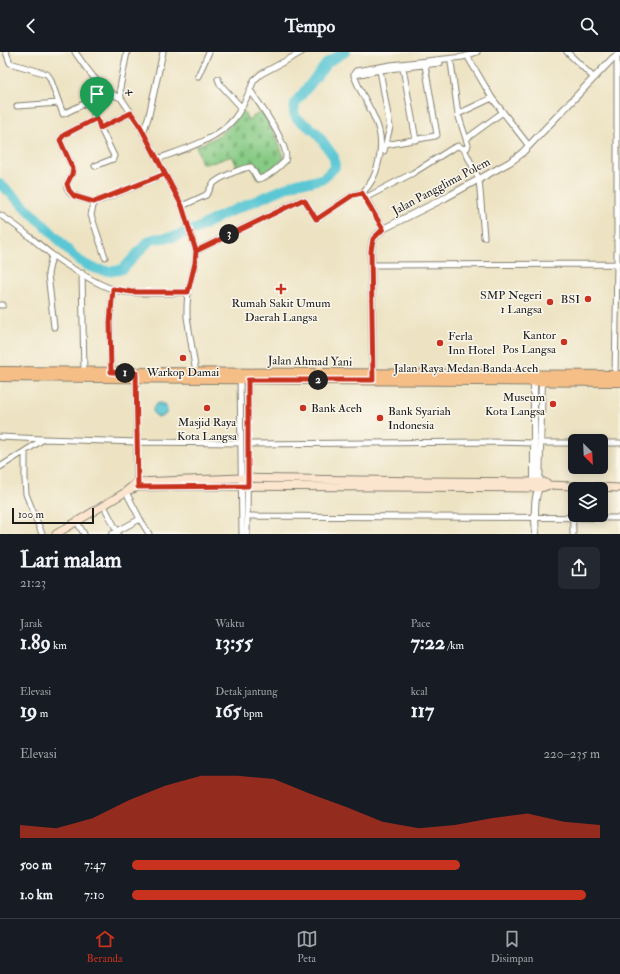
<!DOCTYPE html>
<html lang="id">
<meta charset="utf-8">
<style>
:root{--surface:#171b24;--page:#242831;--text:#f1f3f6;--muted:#9ea1a6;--line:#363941;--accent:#c8321e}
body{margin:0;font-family:"IM FELL Double Pica",serif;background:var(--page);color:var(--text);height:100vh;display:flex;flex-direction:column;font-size:15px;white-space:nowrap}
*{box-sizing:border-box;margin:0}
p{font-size:13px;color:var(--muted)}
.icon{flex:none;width:22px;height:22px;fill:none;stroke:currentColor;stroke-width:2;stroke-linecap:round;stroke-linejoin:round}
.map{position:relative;height:482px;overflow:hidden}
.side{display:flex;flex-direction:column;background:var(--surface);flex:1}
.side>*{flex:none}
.needle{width:26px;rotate:156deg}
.tools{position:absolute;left:568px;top:382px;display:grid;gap:8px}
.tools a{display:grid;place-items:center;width:40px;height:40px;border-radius:6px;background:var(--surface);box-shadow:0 2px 10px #0003;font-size:20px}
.scale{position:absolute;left:12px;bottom:10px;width:82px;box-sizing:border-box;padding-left:4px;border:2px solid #1c1c1c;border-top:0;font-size:11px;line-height:14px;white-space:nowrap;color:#1c1c1c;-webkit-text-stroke:3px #fbf7ec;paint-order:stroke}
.pin{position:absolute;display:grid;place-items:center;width:34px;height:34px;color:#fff;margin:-41px -17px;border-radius:50% 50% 50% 0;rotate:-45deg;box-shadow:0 0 4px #0007}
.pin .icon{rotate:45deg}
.km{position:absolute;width:20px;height:20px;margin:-10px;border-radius:50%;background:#222;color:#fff;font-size:11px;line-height:20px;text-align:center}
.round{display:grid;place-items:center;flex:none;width:42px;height:42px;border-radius:6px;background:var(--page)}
.headline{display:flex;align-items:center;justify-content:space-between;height:68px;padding:0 20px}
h1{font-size:22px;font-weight:700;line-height:30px}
.stats{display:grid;grid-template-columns:repeat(3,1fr);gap:6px;height:68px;padding:4px 20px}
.stats div{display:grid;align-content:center}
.stats b{font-size:20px;font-weight:700}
.stats small{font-size:11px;font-weight:400}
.stats p{font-size:11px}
.chart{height:112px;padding:8px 20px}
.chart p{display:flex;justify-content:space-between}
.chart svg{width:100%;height:72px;margin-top:4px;fill:var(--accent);opacity:.7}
ul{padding:0 20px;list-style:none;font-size:13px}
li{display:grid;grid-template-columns:64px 48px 1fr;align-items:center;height:30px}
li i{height:10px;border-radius:5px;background:var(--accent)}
header{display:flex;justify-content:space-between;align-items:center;height:52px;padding:0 20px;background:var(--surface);font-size:18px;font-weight:700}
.tabs{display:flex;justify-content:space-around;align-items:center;height:56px;border-top:1px solid var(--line);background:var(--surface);font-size:11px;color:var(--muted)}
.tabs a{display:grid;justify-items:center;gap:2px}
.tabs .active{color:var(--accent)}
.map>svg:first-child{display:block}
.cemetery{fill:url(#cemetery-stones);stroke:#527450}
.water{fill:url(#water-ripples);stroke:#3c7278}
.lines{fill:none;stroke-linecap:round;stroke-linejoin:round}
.river{stroke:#5bc7d4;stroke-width:10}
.minor-casing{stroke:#848070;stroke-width:7}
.tertiary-casing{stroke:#848070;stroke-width:8}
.secondary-casing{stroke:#848070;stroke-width:9}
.primary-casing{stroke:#848070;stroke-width:10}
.minor{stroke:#fff;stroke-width:5}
.tertiary{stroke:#fff;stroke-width:6}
.secondary{stroke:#fbe5cf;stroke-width:7}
.primary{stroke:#f6be87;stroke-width:8}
.route-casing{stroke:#fff;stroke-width:8}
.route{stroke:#c8321e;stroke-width:5}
.poi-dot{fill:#c8321e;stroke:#fbf7ec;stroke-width:1.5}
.labels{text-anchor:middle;stroke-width:3;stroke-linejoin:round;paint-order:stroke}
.street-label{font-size:12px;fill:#1c1c1c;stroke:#fbf7ec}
.poi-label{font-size:12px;fill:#1c1c1c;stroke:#fbf7ec;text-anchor:end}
</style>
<header><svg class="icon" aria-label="back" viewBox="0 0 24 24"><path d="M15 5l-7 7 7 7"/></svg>Tempo<svg class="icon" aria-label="search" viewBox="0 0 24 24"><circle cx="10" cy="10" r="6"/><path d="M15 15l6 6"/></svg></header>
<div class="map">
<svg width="620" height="482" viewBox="0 0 620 482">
<defs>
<pattern id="cemetery-stones" width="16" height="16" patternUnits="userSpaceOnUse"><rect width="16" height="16" fill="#87cb85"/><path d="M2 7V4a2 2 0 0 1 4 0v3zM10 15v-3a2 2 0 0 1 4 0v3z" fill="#74ae72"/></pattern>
<pattern id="water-ripples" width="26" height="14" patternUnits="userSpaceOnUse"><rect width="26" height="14" fill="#5bc7d4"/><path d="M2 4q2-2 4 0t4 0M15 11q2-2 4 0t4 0" fill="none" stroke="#4faab5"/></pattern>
</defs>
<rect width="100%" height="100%" fill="#fbf7ec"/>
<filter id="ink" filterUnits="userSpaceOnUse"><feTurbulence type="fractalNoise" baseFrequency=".025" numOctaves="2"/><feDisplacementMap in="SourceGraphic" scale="8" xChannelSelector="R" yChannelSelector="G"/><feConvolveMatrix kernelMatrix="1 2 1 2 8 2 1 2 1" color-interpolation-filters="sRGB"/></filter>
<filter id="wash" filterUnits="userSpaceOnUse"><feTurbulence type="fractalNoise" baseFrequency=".012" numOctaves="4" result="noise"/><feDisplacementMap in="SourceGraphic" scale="16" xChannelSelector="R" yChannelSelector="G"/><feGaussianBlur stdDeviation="0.9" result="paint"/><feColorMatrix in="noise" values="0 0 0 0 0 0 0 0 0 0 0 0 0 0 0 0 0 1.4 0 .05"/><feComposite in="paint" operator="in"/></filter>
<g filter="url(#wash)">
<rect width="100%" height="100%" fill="#ede3c3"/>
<path class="cemetery" d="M243,58L248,68L262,59L278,89L284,106L268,121L258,127L252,114L239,118L232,104L215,110L202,112L196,94C217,87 231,76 243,58Z"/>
<path class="water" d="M153 358a7 7 0 1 1 14 0a7 7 0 1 1-14 0Z"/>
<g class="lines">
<path class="river" d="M0,132C20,149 38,167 56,185C64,193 71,203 80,209C91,217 112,223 124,216L148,190L153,187L173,185L198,176L220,164L290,134L300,130H310L324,126L335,115L334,105L316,80L296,66L294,61L295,51L328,10L345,0"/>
</g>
</g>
<g filter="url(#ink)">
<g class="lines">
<defs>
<path id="minor" d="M6,0L10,11L47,22L50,26L63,62L88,50L114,104L113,107L95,114
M75,0C86,16 102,40 121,46
M127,0L120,36L121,46L140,74L182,154L196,199L195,211L188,240L187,254V265L196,321
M567,0L594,26
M469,7L492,46L529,94
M451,10L458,62L468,93L467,96L464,97L479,127L484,185
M403,16L416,88
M380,18L390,75L384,99
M198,24L209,0
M354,24L360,22L380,18L440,11
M218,27L220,32L241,55
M17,54L59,51
M458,62L492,46
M97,66L64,83L60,88L73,117L72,122L67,132V136L71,142L80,146L94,150L101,148L165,122
M100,76L131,61
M143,81L149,63L163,0
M466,87L503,60
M385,93L435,84L437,83L425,13
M157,107C182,98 217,88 234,67C243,56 249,41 254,28L261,22L302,0
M364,143L383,177
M365,146L413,121L453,96L458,94L464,97
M94,150L91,163L105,205
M182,154L206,143C210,139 210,135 213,132C218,126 244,115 251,115L258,127C267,126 278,116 285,109C292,96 258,50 250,38
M0,163C19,174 34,189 51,202C65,213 98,233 115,238C134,243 168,241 188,240
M196,199L299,149L302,148L305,149L316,167H317C329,160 340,150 353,143C357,141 361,142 364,139C371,132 376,121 378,112C388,74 368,59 355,26L354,22L356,19L391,13L463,5L477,0
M52,203L48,222L54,275
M371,213L619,212
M82,221L84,320
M0,253H3
M111,320L110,270L113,237
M615,323L617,212V3
M136,324L137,432
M240,325L242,482
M0,385L43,387
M540,391H575
M601,391H620
M248,392L486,390L534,391
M25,399V428L26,442L42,482
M0,415L44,387L137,390L241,391
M572,435L573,482
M126,440L140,467
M104,454L118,481
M247,464L620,466
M77,470L84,482
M112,482L140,467L149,482
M247,482L248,326"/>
<path id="tertiary" d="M373,324L371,199L373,187L383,177L445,146L510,110L521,102L613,6L620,2
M534,434V325
M536,482C535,469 533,447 539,436L542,326"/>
<path id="secondary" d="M130,438L138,435L192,434L539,436L544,435L549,433
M56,482L124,441L137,430L241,426L424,429L540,430H544L549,433L620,436"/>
<path id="primary" d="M0,319L620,323
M0,325C207,328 413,328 620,330"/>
</defs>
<use href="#minor" class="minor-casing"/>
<use href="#tertiary" class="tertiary-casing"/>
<use href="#secondary" class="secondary-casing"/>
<use href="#primary" class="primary-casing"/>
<use href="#minor" class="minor"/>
<use href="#tertiary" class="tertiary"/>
<use href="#secondary" class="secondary"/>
<use href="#primary" class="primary"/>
</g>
</g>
<g class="lines" filter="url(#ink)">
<defs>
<path id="route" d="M97,66L100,76L131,61L140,74L182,154L196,199L195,211L188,240H132L113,237L110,270L111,320L136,321L138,435L248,434V328H373L371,199L373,187L383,177L362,141L353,143L317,167H316L305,149L302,148L196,199L182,154L165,122L94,150L74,144L69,138L67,132L72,122L73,117L60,88L64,83L97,66"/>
</defs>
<use href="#route" class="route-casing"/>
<use href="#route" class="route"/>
</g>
<g class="poi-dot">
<path d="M279 231h4v4h4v4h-4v4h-4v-4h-4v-4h4z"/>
<circle cx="588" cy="247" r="4"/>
<circle cx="550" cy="250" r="4"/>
<circle cx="564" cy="290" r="4"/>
<circle cx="440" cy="291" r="4"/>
<circle cx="183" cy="306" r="4"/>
<circle cx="553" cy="352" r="4"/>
<circle cx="207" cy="356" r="4"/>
<circle cx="303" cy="356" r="4"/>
<circle cx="380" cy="366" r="4"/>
</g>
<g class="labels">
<g class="street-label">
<text transform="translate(132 40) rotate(82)" y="4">4</text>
<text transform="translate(441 134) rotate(-28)" y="4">Jalan Pangglima Polem</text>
<text transform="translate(310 309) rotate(1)" y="4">Jalan Ahmad Yani</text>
<text x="466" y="320">Jalan Raya Medan Banda Aceh</text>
</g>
<g class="poi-label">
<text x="542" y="247">SMP Negeri<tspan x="542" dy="14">1 Langsa</tspan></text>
<text x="580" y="251">BSI</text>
<text x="281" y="255" text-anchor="middle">Rumah Sakit Umum<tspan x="281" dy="14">Daerah Langsa</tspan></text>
<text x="556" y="287">Kantor<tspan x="556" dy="14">Pos Langsa</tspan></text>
<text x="448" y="288" text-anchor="start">Ferla<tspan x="448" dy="14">Inn Hotel</tspan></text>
<text x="183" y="324" text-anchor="middle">Warkop Damai</text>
<text x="545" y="349">Museum<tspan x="545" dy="14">Kota Langsa</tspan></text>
<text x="311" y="360" text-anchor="start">Bank Aceh</text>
<text x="388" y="363" text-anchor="start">Bank Syariah<tspan x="388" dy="14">Indonesia</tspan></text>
<text x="207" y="374" text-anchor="middle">Masjid Raya<tspan x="207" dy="14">Kota Langsa</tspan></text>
</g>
</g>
</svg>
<div class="tools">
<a><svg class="needle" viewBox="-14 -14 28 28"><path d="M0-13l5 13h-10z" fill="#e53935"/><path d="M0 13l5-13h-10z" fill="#9ea1a6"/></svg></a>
<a><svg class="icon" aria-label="layers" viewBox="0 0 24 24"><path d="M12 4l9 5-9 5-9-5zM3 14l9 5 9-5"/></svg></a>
</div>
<div class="scale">100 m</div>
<div class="pin" style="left:97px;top:66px;background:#1e9e55"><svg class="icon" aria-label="arrive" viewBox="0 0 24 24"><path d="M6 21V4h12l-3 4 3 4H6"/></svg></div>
<b class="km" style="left:125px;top:321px">1</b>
<b class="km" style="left:318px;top:328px">2</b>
<b class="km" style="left:229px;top:182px">3</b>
</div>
<section class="side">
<div class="headline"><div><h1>Lari malam</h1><p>21:23</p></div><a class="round"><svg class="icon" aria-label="share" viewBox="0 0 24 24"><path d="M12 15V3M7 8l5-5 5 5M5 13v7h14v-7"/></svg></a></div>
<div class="stats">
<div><p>Jarak</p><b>1.89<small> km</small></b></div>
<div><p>Waktu</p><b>13:55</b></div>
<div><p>Pace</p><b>7:22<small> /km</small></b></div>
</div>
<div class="stats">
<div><p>Elevasi</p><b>19<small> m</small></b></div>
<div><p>Detak jantung</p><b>165<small> bpm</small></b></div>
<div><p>kcal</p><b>117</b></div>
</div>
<div class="chart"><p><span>Elevasi</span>220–235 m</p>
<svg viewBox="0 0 160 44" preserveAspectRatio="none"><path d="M0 44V36L10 38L20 32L30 21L40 12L50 6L60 6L70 8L80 17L90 25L100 34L110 38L120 36L130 32L140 29L150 34L160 36V44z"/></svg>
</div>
<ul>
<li><b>500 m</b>7:47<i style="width:70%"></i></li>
<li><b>1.0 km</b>7:10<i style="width:97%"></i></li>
</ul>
</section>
<nav class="tabs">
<a class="active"><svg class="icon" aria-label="home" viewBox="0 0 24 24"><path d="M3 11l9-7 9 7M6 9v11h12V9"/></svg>Beranda</a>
<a><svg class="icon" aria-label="map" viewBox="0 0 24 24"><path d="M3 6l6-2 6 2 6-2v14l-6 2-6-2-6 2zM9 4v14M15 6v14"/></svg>Peta</a>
<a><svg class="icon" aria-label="saved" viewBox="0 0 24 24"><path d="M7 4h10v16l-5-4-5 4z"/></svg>Disimpan</a>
</nav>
